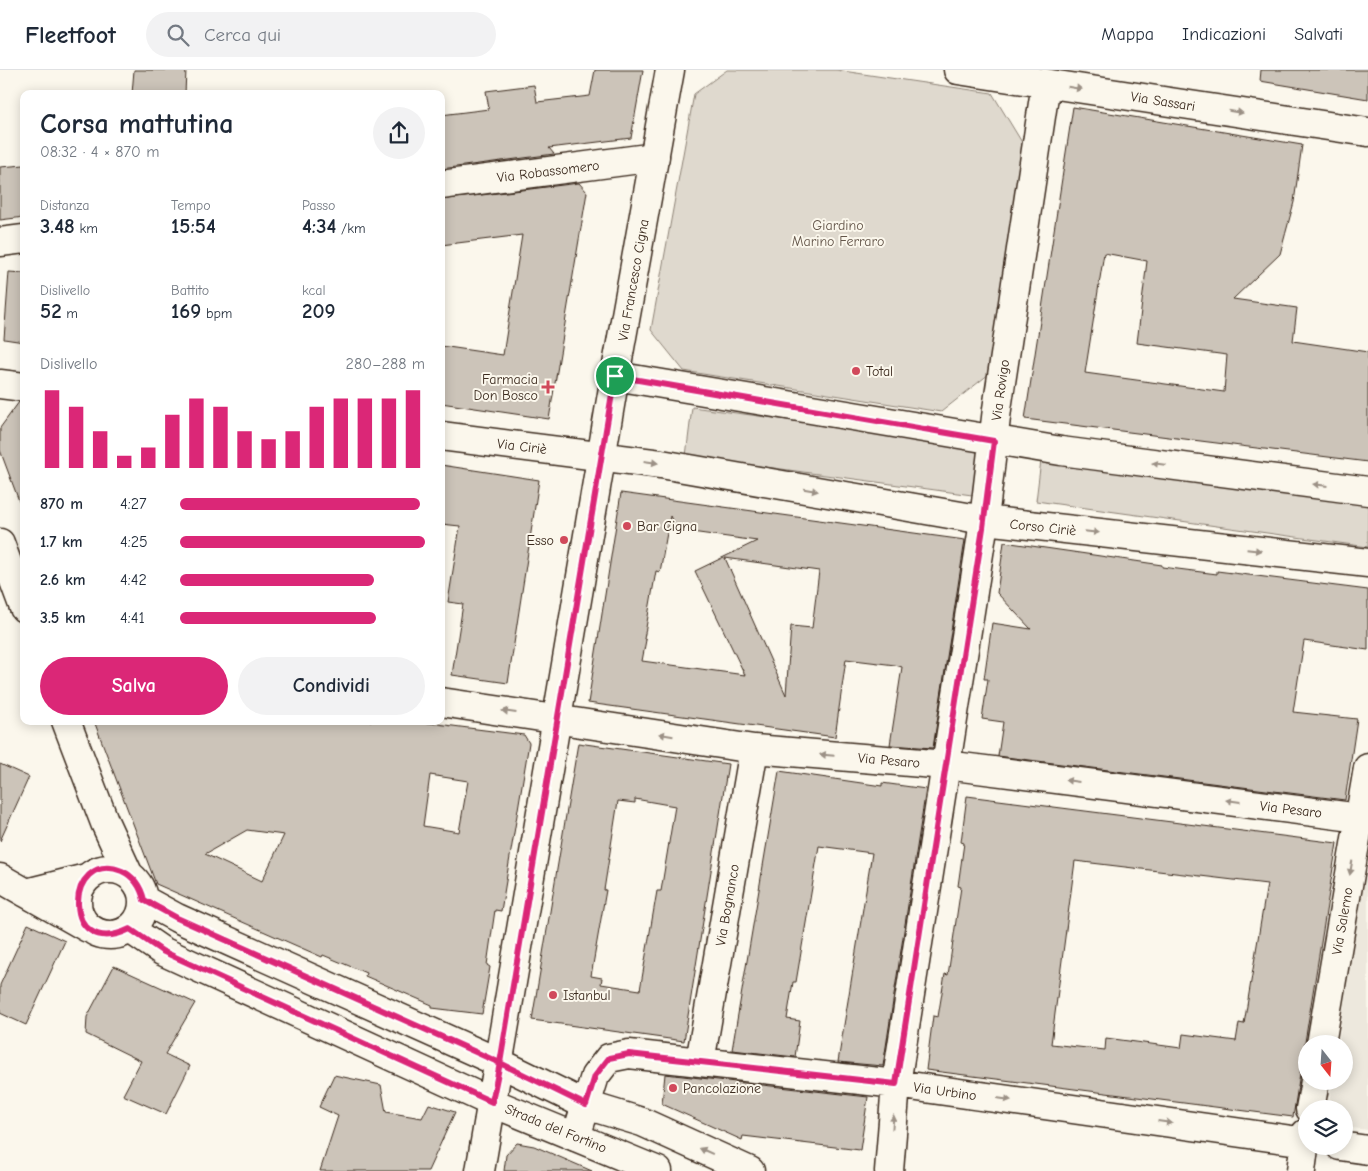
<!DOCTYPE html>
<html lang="it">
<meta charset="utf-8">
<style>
:root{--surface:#fff;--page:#f2f2f3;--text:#1f2937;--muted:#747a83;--line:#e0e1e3;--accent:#db2777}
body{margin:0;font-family:"Comic Neue",sans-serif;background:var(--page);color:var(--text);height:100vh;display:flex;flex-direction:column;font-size:19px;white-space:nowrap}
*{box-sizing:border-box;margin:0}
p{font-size:16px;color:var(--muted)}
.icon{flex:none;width:28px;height:28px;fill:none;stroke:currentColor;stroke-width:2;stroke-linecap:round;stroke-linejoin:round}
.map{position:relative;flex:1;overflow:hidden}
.details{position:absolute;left:20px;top:20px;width:425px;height:635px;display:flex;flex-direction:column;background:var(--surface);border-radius:10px;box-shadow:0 2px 12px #0003}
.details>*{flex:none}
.needle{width:32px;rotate:163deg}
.fabs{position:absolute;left:1298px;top:965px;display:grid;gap:10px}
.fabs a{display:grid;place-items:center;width:55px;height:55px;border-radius:50%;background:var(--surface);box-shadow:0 2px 12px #0003;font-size:25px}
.pin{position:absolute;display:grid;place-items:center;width:42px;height:42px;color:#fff;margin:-21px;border:2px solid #fff;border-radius:50%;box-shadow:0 1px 5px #0007}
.round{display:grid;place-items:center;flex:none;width:52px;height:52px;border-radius:26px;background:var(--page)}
.headline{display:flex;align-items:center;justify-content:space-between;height:85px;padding:0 20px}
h1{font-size:28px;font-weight:600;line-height:38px}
.figures{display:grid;grid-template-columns:repeat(3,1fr);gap:8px;height:85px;padding:5px 20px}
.figures div{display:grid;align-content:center}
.figures b{font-size:21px;font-weight:600}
.figures small{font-size:14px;font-weight:400}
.figures p{font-size:14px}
.chart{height:140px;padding:10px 20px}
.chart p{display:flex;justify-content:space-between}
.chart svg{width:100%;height:90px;margin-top:5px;stroke:var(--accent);stroke-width:6}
.action{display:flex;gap:10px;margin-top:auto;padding:10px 20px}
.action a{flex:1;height:58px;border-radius:30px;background:var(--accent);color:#fff;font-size:20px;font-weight:600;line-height:58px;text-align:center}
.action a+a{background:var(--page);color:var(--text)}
ul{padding:0 20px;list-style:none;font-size:16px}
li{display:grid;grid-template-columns:80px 60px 1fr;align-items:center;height:38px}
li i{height:12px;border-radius:6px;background:var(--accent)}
header{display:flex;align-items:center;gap:30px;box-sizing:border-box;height:70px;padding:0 25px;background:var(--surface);border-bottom:1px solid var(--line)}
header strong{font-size:24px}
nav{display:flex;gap:28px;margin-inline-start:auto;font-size:18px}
.search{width:350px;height:45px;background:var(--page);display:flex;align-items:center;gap:12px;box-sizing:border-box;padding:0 18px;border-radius:28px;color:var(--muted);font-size:19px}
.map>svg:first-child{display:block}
.built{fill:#ede8dd}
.green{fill:#dfd9ce;stroke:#8d8276}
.building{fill:#ccc4b9;stroke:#3b2a1e;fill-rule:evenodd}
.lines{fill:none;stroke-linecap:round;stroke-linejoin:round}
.street-casing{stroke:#3b2a1e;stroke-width:31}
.secondary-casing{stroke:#3b2a1e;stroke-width:31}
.street{stroke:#fbf7ec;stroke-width:28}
.secondary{stroke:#fbf7ec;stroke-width:28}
.oneway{fill:#9b9085}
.route-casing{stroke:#fff;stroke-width:10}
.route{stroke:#db2777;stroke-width:6}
.poi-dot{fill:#d1495b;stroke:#fbf7ec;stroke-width:2}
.labels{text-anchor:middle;stroke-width:4;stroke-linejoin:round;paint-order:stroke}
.street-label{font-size:14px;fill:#3b2a1e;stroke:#fbf7ec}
.park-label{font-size:14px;fill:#64564a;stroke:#fbf7ec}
.poi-label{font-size:14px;fill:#3b2a1e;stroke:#fbf7ec;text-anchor:start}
</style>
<header>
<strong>Fleetfoot</strong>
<div class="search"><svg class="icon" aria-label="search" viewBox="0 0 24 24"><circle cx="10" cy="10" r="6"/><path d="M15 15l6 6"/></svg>Cerca qui</div>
<nav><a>Mappa</a><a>Indicazioni</a><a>Salvati</a></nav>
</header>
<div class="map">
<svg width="1368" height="1101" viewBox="0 0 1368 1101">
<rect width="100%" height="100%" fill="#fbf7ec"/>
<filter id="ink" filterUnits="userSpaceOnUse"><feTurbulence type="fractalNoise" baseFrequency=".02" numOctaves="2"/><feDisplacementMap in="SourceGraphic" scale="10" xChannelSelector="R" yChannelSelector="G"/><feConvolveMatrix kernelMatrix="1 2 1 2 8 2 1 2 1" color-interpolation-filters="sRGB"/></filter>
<g filter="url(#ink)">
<path class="built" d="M1368,801V1060L1344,1057V1039H1328L1332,1011H1344V974H1338L1363,804Z"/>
<path class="green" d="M727,0H836L992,23L1023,74L989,304L941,342L684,301L651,260L694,24Z
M692,337L979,376L972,425L686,386Z
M1042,382L1368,427V477L1036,431Z"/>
<path class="building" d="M134,0H186L185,24H132Z
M595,0H643L631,68L549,78L554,84L441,99V45L489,39L486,21L534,15L537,32L590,26Z
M1261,0H1368V29L1260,11Z
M1073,37L1302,75L1294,132L1280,184L1233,229L1297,238L1293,271L1368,282V392L1025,349ZM1104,183L1147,191L1137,273L1227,285L1224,322L1085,303Z
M24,95V147L0,150V97Z
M579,113L587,122L549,349L441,333V276L503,285L522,165L441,175V130Z
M9,202L24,203V272L4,269Z
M19,332H24V438L22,439L0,380V358Z
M441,395L539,410L508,613L452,605L463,534L448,532L460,456L441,454Z
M621,423L965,470L933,678L890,675L902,597L895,595L846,589L835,667L588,633ZM670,446L677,460L757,471L695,501L745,605L642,591L646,570L644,569L656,501L660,502ZM725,488L819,501L812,558L791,556L786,625Z
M1004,472L1162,495V497L1217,504V501L1368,520V580L1304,571L1293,642L1357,649L1345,730L998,686L1003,652L982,649L988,609H984L992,553L1031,559L997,523Z
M94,651H413L524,665L529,673L501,841L495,840L487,895L490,897L482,944L432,938V935L365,906L366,903L323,885L322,887L156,814ZM430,705L468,711L459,762L423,756ZM247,760L284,765L262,811L205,784Z
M578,673L728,694L684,971L532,950ZM635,729L675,736L661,821H657L640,920L601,914L602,908L591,906L606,820H604L618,731L635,733Z
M0,694L29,707L0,771Z
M779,701L882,716V713L926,719L883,996L838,992L872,783L819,776L796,912H793L787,949L800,951L795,987L732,980Z
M967,726L1337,773L1293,1047L926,1000L933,946L938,947L945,904L948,905L961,817L958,816L964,773L961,772ZM1075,791L1267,814L1244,954L1239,953L1236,971L1183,964L1181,978L1106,968L1105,980L1051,974Z
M28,854L65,871L26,955L0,943V915Z
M114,896L195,933L165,984L190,996L166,1044L123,1025L141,991L86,964L87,947Z
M665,1004L868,1027L860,1080L743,1066L742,1070L662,1034Z
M334,1005L381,1015L386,1042L422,1048L429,1034L455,1042L428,1101H320L338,1046L319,1037Z
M517,1073L534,1076L592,1101H504L506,1085Z"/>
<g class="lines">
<defs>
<path id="street" d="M958,0L1368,62
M441,115L655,87
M0,172L24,169
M615,306L1061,381L1368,421
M0,314L24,317
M441,366L661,394L984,450L1368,493
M0,473L24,538
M441,632L754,679L946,695L1368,749
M66,651L105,753L128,803
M77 832a33 33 0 1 1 66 0a33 33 0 1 1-66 0Z
M0,808L88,858
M26,823L86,808
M144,830L177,848L500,993
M130,859L162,881L493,1033
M1321,974L1368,698
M700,992L754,679
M1310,1039L1315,1011
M576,1067L595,1006L609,988L629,984L896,1014L1306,1072
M1340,1076L1368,1080
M889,1101L896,1014L983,458L997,339L1046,13
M1301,1101L1306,1063"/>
<path id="secondary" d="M500,993L586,1035L642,1052L750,1101
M493,1033L658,1101
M480,1101L615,306L670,0"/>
</defs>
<use href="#street" class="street-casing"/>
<use href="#secondary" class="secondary-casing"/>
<use href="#street" class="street"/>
<use href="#secondary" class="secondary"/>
</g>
<defs><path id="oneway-solid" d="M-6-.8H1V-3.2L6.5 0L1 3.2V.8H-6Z" transform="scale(1.25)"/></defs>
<g class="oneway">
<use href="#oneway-solid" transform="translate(1075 18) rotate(9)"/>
<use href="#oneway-solid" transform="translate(1236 42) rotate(9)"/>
<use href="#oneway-solid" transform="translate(651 392) rotate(8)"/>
<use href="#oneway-solid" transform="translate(1159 394) rotate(-173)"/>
<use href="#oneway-solid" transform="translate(1320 415) rotate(-173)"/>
<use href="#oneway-solid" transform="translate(811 420) rotate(10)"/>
<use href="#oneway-solid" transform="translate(1092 462) rotate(6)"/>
<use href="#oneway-solid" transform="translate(1254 480) rotate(6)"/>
<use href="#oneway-solid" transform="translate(509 642) rotate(-172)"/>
<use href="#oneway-solid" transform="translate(666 665) rotate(-171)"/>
<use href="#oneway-solid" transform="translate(827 685) rotate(-175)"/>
<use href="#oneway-solid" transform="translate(1072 711) rotate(-173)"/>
<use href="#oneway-solid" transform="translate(1233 731) rotate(-173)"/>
<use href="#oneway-solid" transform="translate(1351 798) rotate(100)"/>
<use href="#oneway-solid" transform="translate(1004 1029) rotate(8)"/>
<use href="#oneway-solid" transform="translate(893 1052) rotate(-85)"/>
<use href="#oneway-solid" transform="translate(1165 1052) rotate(8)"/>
<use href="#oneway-solid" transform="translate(706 1081) rotate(-156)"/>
</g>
</g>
<g class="lines" filter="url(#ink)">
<defs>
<path id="route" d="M615,306L500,993L177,848L144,830C141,817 135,807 122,801C64,778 60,893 130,859L162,881L492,1032L500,993L586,1035L595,1006L609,988L629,984L896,1014L983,458L994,371L615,306"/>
</defs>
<use href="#route" class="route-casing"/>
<use href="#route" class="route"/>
</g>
<g class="poi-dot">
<circle cx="856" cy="301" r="5"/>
<path d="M545.5 309.5h5v5h5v5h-5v5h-5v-5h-5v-5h5z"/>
<circle cx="627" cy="456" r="5"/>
<circle cx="564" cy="470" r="5"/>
<circle cx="553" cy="925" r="5"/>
<circle cx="673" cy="1018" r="5"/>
</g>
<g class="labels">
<g class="street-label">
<text transform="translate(1163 31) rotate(9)" y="5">Via Sassari</text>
<text transform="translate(548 101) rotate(-7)" y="5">Via Robassomero</text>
<text transform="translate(633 210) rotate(-80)" y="5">Via Francesco Cigna</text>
<text transform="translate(1000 320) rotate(-82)" y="5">Via Rovigo</text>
<text transform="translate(522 376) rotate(7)" y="5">Via Ciriè</text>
<text transform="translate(1043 457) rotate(6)" y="5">Corso Ciriè</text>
<text transform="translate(889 690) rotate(5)" y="5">Via Pesaro</text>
<text transform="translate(1291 739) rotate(7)" y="5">Via Pesaro</text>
<text transform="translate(727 835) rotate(-80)" y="5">Via Bognanco</text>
<text transform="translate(1342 851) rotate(-80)" y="5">Via Salerno</text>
<text transform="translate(945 1021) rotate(8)" y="5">Via Urbino</text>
<text transform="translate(556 1058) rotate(22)" y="5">Strada del Fortino</text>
</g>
<g class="park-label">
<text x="838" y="160">Giardino<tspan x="838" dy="16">Marino Ferraro</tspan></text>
</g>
<g class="poi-label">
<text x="866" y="306">Total</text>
<text x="538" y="314" text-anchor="end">Farmacia<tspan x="538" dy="16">Don Bosco</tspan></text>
<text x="637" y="461">Bar Cigna</text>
<text x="554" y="475" text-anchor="end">Esso</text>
<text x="563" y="930">Istanbul</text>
<text x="683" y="1023">Pancolazione</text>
</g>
</g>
</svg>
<div class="fabs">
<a><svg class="needle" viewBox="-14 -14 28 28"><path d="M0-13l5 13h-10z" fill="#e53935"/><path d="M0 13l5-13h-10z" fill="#747a83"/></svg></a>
<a><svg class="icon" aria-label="layers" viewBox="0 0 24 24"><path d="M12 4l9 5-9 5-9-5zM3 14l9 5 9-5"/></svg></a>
</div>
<div class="pin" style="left:615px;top:306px;background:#1e9e55"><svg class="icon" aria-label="arrive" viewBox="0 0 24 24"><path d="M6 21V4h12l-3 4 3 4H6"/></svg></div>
<section class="details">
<div class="headline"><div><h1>Corsa mattutina</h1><p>08:32 · 4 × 870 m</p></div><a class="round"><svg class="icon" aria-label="share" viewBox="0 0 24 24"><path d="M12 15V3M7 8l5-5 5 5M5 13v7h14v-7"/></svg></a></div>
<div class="figures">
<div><p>Distanza</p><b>3.48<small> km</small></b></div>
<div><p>Tempo</p><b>15:54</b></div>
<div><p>Passo</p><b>4:34<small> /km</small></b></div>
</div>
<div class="figures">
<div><p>Dislivello</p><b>52<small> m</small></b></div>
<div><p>Battito</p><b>169<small> bpm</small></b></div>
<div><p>kcal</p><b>209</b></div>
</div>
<div class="chart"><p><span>Dislivello</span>280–288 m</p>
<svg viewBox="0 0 160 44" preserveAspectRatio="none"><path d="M5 44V6M15 44V14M25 44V26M35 44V38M45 44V34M55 44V18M65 44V10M75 44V14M85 44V26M95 44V30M105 44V26M115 44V14M125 44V10M135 44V10M145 44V10M155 44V6"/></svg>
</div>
<ul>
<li><b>870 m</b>4:27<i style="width:98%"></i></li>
<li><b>1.7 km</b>4:25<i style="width:100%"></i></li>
<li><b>2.6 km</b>4:42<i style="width:79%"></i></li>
<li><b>3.5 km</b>4:41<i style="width:80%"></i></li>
</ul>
<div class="action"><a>Salva</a><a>Condividi</a></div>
</section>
</div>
